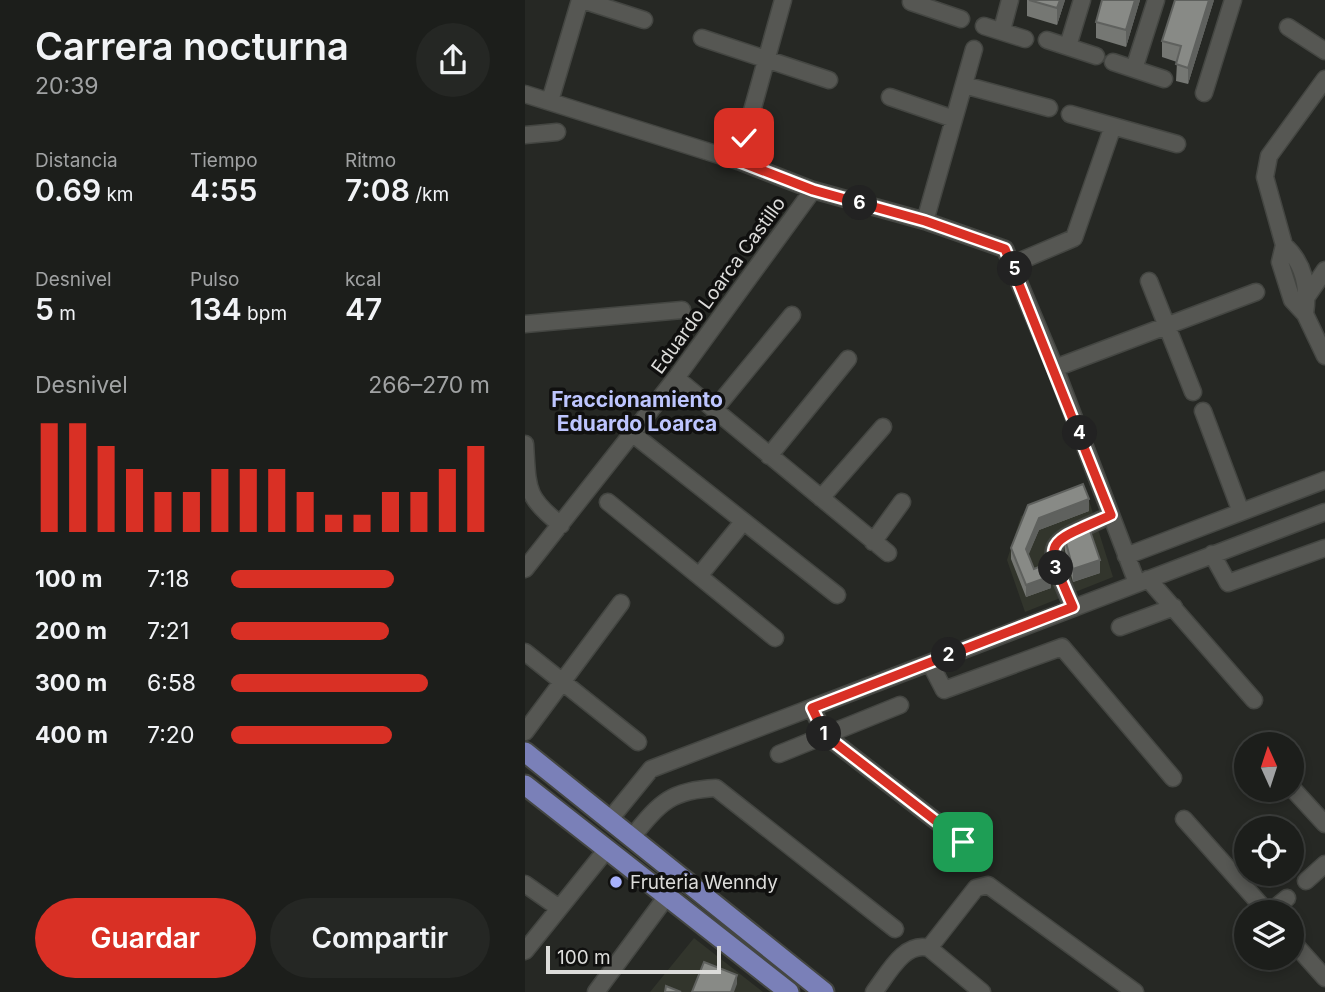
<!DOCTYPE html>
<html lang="es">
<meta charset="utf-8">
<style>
:root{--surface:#1c1e1b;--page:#252724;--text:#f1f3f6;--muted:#a0a2a3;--line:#3a3c3a;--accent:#d93025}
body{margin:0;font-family:Inter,sans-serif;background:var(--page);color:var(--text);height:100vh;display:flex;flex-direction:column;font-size:26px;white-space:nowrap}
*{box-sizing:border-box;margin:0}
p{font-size:23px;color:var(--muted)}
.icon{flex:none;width:38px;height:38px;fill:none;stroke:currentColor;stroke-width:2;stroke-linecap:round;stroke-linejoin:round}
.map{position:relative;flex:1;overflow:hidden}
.side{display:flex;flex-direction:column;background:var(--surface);width:525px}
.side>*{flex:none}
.needle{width:46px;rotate:357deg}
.buttons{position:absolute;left:709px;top:732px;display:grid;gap:14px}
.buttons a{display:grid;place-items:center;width:70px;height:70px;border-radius:50%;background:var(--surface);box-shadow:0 4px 10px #0003,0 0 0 2px var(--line);font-size:35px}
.scale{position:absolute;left:21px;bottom:18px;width:175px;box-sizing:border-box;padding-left:7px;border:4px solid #dcdcda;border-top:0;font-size:19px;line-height:24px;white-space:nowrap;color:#dcdcda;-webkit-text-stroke:5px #10100f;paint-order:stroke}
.pin{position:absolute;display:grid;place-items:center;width:60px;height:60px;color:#fff;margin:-30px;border-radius:14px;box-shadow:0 4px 10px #0006}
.km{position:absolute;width:35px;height:35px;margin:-18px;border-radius:50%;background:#222;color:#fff;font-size:19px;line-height:35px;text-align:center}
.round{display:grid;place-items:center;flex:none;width:74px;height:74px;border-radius:37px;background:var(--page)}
.head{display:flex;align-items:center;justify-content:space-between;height:119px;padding:0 35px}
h1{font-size:38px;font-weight:600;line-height:52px}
.figures{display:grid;grid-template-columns:repeat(3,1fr);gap:10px;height:119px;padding:7px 35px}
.figures div{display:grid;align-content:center}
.figures b{font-size:30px;font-weight:600}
.figures small{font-size:19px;font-weight:400}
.figures p{font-size:19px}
.chart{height:196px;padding:14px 35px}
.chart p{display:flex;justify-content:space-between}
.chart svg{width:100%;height:126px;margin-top:7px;stroke:var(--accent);stroke-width:6}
.button{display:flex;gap:14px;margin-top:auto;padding:14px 35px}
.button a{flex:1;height:80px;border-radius:42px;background:var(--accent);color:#fff;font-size:28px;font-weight:600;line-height:80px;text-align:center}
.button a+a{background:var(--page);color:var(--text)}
ul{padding:0 35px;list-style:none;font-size:23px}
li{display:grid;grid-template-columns:112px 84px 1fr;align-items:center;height:52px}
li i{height:18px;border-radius:9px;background:var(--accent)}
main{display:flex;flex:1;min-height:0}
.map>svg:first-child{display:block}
.built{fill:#32352c}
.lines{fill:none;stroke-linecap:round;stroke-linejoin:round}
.minor-casing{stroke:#444642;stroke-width:19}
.major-casing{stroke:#444642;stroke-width:23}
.minor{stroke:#565753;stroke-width:16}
.major{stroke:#7a80b8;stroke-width:19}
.wall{fill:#757773}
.shaded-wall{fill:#5f615e}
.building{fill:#888a86;stroke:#5f615e;stroke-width:2}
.route-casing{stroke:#fff;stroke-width:14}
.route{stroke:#d93025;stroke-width:9}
.poi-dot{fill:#a7b1fc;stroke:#10100f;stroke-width:2.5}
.labels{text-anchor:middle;stroke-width:7;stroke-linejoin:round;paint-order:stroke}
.street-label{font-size:19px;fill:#dcdcda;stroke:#10100f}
.poi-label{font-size:19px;fill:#dcdcda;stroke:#10100f;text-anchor:start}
.neighbourhood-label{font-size:21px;font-weight:bold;fill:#bdc5fe;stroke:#10100f}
</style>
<main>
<section class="side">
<div class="head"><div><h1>Carrera nocturna</h1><p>20:39</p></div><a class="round"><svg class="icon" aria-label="share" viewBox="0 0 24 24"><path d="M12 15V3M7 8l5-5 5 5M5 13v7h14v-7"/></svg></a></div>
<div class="figures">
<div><p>Distancia</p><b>0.69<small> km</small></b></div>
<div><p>Tiempo</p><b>4:55</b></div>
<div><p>Ritmo</p><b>7:08<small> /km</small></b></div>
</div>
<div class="figures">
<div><p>Desnivel</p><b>5<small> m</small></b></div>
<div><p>Pulso</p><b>134<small> bpm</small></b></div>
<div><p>kcal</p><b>47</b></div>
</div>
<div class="chart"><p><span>Desnivel</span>266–270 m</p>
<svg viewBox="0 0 160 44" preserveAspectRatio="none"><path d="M5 44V6M15 44V6M25 44V14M35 44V22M45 44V30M55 44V30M65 44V22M75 44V22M85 44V22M95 44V30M105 44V38M115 44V38M125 44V30M135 44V30M145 44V22M155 44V14"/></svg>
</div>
<ul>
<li><b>100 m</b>7:18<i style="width:63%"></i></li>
<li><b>200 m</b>7:21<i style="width:61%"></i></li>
<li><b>300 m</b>6:58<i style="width:76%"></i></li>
<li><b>400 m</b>7:20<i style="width:62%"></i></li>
</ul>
<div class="button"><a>Guardar</a><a>Compartir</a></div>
</section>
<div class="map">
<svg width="800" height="992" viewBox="0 0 800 992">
<rect width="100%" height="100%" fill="#262824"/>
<path class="built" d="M561,491L588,577L500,612L482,560L496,516Z
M169,938L238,992H125Z"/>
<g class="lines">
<defs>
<path id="minor" d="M57,0L119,20
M386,2L436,19
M459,26L500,39
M763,27L800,51
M477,30L485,0
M177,38L304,80
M522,40L571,56
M543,46L557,0
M588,62L639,79
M609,69L631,0
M800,79L744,156L740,177L759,245L755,262L767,300L780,314L800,356
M439,85L524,108
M679,93L708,0
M0,94L213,161L288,190L400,221L480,249L530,368L612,583
M365,97L429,119
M25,101L55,0
M545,114L652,144
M0,135L32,132
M213,161L258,0
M400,221L449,49
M759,245C779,263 784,287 780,314
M488,264L549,238L588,126
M624,281L668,392
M779,296L783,295L800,270
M0,324L157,310
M530,368L731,292
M151,378L363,553
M189,410L267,315
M678,411L716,512
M108,434L312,595
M0,444C3,489 0,497 36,525
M244,456L323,359
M296,498L358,427
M83,502L250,638
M348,542L377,502
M687,554L703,583L800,548
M601,556L800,480
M0,569L151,378L288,190
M174,576L218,522
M623,579L729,700
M548,608C517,536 519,547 586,515
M595,627L649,607
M0,652L113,742
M405,663L419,690L537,647L648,778
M287,708L300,735L438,842
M0,732L96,603
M254,754L375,705
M766,787L800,824
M86,818L126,769L800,512
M659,819L742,912
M108,836C135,802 147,790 191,788L370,929
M781,881L800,864
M0,884L34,908
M745,912L762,898
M766,940L800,978
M404,948L451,888L463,885L610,992
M0,951L82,849
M71,992L142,896
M349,992C363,974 379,941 404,948L457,992"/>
<path id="major" d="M0,752L299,992
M0,785L264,992"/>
</defs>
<use href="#minor" class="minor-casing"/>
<use href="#major" class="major-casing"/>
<use href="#minor" class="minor"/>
<use href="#major" class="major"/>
</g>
<path class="wall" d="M502,0H540L532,25L502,16Z
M577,0H615L601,47L571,38V22Z
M689,0L663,84L651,81L652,62L637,57V41Z
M503,505L564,511L514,530L503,555L509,569L526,588L501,597L486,559V548Z
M540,539L575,573L548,582L540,551Z"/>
<path class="shaded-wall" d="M535,0H540L532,25V8Z
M610,0H615L601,47V30Z
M684,0H689L663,84V68Z
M564,499V511L514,530L501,561V549L514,518Z
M575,560V573L548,582V569Z
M526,576V588L501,597V585Z
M212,975V984L209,992H206Z"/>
<path class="building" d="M504,0H535L532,8Z
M577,0H610L601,30L571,22Z
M650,0H684L663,68L651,64L656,46L637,41Z
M558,484L564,499L514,518L501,549L509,569L521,564L526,576L501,585L486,548L503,505Z
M564,528L575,560L548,569L540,539Z
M179,962L212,975L206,992H167Z
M141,986L156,992H140Z"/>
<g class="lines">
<defs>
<path id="route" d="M219,138L213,161L288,190L400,221L480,249L586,515C519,546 517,536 548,607L287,708L300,735L438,842"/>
</defs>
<use href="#route" class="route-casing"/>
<use href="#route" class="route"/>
</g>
<circle class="poi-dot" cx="91" cy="882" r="7"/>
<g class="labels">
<g class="street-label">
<text transform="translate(193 285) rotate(-54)" y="7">Eduardo Loarca Castillo</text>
</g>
<g class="poi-label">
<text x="105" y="889">Fruteria Wenndy</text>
</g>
<g class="neighbourhood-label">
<text x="112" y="407">Fraccionamiento<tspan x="112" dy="24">Eduardo Loarca</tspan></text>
</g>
</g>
</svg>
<div class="buttons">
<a><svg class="needle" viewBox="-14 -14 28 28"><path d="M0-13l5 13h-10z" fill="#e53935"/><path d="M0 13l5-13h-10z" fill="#a0a2a3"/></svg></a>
<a><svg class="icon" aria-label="locate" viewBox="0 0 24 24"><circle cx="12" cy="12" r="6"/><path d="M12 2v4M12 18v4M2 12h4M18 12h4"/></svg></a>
<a><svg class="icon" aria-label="layers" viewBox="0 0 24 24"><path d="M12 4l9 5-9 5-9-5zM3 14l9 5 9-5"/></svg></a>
</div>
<div class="scale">100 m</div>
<div class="pin" style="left:438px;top:842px;background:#1e9e55"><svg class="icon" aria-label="arrive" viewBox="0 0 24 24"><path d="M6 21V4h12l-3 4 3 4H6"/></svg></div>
<div class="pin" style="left:219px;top:138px;background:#d93025"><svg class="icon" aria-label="check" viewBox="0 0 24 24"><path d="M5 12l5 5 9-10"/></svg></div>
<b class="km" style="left:299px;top:734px">1</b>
<b class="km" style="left:424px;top:655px">2</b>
<b class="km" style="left:531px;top:568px">3</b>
<b class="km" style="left:555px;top:433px">4</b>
<b class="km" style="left:490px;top:269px">5</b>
<b class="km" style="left:335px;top:203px">6</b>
</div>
</main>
